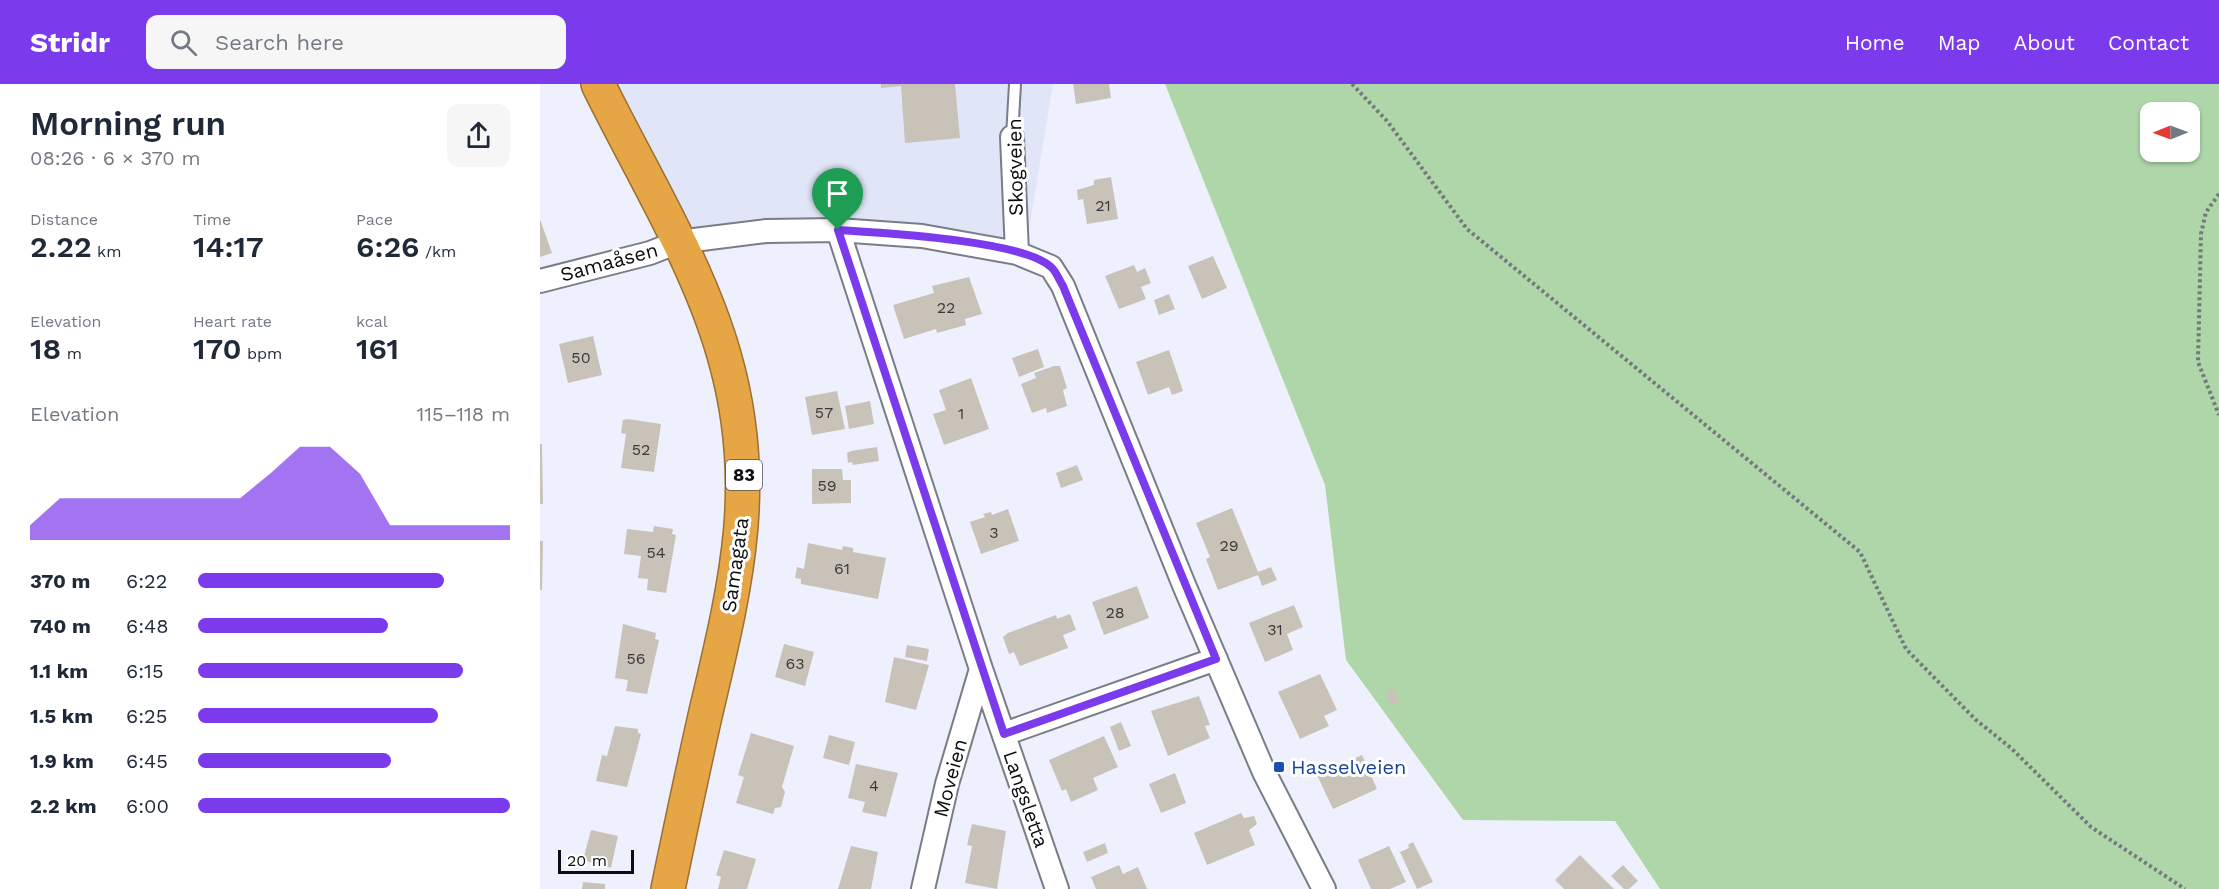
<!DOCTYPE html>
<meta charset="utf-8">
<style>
:root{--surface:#fff;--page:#f6f6f7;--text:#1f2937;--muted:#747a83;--accent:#7c3aed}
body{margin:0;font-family:"Work Sans",sans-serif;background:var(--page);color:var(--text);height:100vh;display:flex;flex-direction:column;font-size:22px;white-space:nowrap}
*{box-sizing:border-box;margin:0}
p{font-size:20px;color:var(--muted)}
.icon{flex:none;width:33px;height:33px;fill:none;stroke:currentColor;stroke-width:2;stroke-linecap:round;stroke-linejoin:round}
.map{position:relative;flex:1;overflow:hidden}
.drawer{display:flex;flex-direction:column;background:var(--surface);width:540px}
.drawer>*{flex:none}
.needle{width:39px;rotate:269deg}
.fabs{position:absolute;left:1600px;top:18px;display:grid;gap:12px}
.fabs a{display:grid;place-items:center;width:60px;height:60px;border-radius:12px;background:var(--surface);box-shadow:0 2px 4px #0004;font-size:30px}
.scale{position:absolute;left:18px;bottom:15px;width:76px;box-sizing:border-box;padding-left:6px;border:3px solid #0b0c10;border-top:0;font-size:16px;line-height:21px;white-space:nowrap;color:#0b0c10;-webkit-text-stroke:4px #fff;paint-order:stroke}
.pin{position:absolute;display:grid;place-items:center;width:51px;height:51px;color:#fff;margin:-62px -26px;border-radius:50% 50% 50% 0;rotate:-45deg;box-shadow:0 0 6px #0007}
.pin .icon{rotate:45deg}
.round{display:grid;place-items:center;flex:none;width:63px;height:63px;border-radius:12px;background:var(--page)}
.head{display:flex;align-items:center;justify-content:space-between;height:102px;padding:0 30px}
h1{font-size:33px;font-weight:600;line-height:45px}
.stats{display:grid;grid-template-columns:repeat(3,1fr);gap:9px;height:102px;padding:6px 30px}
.stats div{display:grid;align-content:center}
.stats b{font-size:30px;font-weight:600}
.stats small{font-size:16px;font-weight:400}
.stats p{font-size:16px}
.chart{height:168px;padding:12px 30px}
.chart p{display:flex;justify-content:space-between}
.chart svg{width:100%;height:108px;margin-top:6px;fill:var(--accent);opacity:.7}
ul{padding:0 30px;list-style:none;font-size:20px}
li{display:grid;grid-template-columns:96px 72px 1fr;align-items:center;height:45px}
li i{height:15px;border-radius:8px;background:var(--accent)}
header{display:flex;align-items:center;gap:36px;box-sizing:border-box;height:84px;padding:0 30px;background:var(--accent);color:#fff}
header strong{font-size:28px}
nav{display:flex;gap:33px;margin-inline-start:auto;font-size:21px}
.search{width:420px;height:54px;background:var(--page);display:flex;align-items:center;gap:15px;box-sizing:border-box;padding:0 21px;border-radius:12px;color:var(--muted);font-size:22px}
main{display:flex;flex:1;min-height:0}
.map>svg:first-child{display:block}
.built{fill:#e0e5f7}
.green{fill:#aed6a9;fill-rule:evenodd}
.building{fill:#c9c2b8}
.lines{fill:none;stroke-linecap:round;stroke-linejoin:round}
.lane-casing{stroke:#7a7d87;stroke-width:14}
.street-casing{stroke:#7a7d87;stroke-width:26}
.highway-casing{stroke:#9a7033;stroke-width:36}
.path{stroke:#76787f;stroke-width:4;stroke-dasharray:3 3;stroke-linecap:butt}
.lane{stroke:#fff;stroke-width:10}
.street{stroke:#fff;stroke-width:22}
.highway{stroke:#e7a646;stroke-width:33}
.route-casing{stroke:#fff;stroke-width:12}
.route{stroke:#7c3aed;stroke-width:8}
.transit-dot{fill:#1a4fb4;stroke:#fff;stroke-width:2}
.labels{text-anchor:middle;stroke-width:6;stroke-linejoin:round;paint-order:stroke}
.number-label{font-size:16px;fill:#3a3a3a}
.shield{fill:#fff;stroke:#545558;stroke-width:1.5}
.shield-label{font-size:18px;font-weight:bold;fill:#0b0c10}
.street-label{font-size:20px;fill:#0b0c10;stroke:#fff}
.transit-label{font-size:20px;fill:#164399;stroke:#fff;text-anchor:start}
</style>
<header>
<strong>Stridr</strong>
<div class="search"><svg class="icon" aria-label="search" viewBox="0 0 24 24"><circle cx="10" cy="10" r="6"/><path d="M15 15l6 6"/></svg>Search here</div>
<nav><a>Home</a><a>Map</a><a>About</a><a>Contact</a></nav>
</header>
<main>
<section class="drawer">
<div class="head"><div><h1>Morning run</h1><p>08:26 · 6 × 370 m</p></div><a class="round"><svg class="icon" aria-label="share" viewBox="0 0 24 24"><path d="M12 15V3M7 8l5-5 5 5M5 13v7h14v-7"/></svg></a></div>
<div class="stats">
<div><p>Distance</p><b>2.22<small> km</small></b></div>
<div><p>Time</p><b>14:17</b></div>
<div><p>Pace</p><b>6:26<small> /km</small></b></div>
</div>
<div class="stats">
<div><p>Elevation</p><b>18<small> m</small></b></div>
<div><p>Heart rate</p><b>170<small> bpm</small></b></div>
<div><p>kcal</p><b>161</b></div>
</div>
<div class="chart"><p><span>Elevation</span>115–118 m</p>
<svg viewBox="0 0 160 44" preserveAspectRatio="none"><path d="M0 44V38L10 27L20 27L30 27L40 27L50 27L60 27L70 27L80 17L90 6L100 6L110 17L120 38L130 38L140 38L150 38L160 38V44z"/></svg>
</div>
<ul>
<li><b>370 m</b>6:22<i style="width:79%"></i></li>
<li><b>740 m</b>6:48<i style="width:61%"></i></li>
<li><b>1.1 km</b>6:15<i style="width:85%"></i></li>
<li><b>1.5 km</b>6:25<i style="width:77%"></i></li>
<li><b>1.9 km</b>6:45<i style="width:62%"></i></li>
<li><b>2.2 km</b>6:00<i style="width:100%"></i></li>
</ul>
</section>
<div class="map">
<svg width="1679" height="805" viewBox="0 0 1679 805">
<rect width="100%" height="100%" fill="#eef1fd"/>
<path class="built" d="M46,0H513L486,163L285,154L125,172Z"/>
<path class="green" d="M625,0H1679V805H1120L1075,737L923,736L806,576L785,401ZM1611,28H1650V68H1611Z"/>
<path class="building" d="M341,0H415L420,54L365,59L361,2L341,4Z
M533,0H569L571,14L536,20Z
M571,93L578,135L547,140L543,115L538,116L537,106L554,101V96Z
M0,135L12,169L0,173Z
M673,172L687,204L662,215L648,182Z
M594,181L597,188L605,184L611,199L601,203L606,215L579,225L565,192Z
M429,193L442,230L425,235L426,241L397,249L396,245L364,255L353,221L394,209L392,202Z
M629,210L635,225L619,231L614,216Z
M53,252L62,291L28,299L19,260Z
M498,265L504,283L479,293L472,274Z
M629,266L643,307L632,311L629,303L608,311L596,278Z
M514,282H520L527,304L523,306L527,322L507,329L506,324L492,329L481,300L496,294L494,289Z
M431,294L449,345L404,361L393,330L406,326L399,306Z
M297,307L305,345L272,351L265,313Z
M330,317L334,340L309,345L305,322Z
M88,335L121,340L114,388L81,384L86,350L81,349L83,336Z
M0,360H2L3,420H0Z
M337,363L339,377L313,381L312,378L308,379L307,369L311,367Z
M537,381L543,396L521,404L516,389Z
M272,385H302L303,396H311V419L272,420Z
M692,424L718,488L731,483L737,496L722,502L718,491L678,506L666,475L670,473L656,439Z
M468,425L479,457L441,470L430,438L445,433L443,430L451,428L452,431Z
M114,442L133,445L132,450L136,451L126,509L107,506L108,495L98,494L101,472L84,470L87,445L113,448Z
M0,457H3L2,506H0Z
M268,459L302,466L303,462L313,464V468L346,474L338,515L261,500V495L255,494L257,483L264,485Z
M597,502L609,534L564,551L552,518Z
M754,521L763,543L747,550L753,566L725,578L709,539Z
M530,530L536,546L523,551L528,564L480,582L474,568L469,570L463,553L468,549L516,531L517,535Z
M83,540L116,549L115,555L119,556L107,610L86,607L88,596L75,594Z
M244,560L274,568L265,602L235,593Z
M367,561L389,565L387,577L365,573Z
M354,573L389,581L376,626L345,618Z
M780,590L797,626L784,632L789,642L760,655L738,608Z
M853,604L860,618L851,622L845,608Z
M659,612L670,641L665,642L670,654L628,672L611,627Z
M581,638L591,662L579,667L570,643Z
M75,642L98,645V649L101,650L87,703L56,697L62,671L67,672Z
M211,649L254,662L242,703L245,708L241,723L235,724L233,730L196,719L204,693L198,691Z
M289,651L315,658L309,681L283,674Z
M564,652L578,683L553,694L558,706L531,718L526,705L522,707L509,676Z
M822,671L837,705L793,725L777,691Z
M316,680L358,689L346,733L322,728L325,718L308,714Z
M635,689L646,719L621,729L609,700Z
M701,729L704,734L714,732L717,740L709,746L715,761L667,781L654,749Z
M432,740L466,747L457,805L425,799L432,762L427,761Z
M51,746L78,752L71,784L43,776Z
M873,758L893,798L877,805L860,768L869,764L868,761Z
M565,759L568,769L547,778L543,768Z
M311,762L338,768L331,805H298Z
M849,762L866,798L850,805H831L818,776Z
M184,766L216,775L207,805H178L181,793L176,791Z
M1040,771L1074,805H1024L1015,796Z
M579,781L583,790L598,783L607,805H556L551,793Z
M1083,781L1098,797L1089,805H1084L1071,792Z
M43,798L65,800V805H42Z"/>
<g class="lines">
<defs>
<path id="lane" d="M472,53L475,0"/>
<path id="street" d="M472,53L477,169
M298,146L441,585L517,805
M0,197L110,169L138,158L226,147L298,146L382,152L477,169L511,183L523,202L644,501L724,688L784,805
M464,650L676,575
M383,805L407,700L441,585"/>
<path id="highway" d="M58,0C100,86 158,179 184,271C222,402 195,504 165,632C152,690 140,747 128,805"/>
</defs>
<use href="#lane" class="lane-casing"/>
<use href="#street" class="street-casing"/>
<use href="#highway" class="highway-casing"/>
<path class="path" d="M812,0L847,37L927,145L1320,468L1366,565L1436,636L1471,664L1551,743L1645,805
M1679,110L1666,128L1661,150L1658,278L1679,331"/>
<use href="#lane" class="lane"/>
<use href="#street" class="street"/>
<use href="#highway" class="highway"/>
</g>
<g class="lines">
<defs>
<path id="route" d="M298,146C341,149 482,156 511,183C516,187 519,196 523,202L676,575L464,650Z"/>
</defs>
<use href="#route" class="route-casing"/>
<use href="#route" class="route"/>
</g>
<rect class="transit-dot" x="733" y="677" width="12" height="12" rx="3"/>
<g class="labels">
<g class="number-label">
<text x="563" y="127">21</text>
<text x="406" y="229">22</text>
<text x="41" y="279">50</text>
<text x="284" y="334">57</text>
<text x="421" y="335">1</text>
<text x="101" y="371">52</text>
<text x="287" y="407">59</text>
<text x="454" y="454">3</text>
<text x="689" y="467">29</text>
<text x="116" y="474">54</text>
<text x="302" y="490">61</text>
<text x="575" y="534">28</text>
<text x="735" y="551">31</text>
<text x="96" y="580">56</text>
<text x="255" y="585">63</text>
<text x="334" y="707">4</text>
</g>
<rect class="shield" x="186" y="376" width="36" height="30" rx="4.5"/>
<g class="shield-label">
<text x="204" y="397">83</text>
</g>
<g class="street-label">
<text transform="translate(475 83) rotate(-91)" y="7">Skogveien</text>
<text transform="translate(69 178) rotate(-15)" y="7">Samaåsen</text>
<text transform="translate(195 481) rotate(-82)" y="7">Samagata</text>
<text transform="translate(410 694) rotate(-75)" y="7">Moveien</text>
<text transform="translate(486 715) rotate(71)" y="7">Langsletta</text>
</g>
<g class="transit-label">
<text x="751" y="690">Hasselveien</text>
</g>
</g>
</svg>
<div class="fabs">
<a><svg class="needle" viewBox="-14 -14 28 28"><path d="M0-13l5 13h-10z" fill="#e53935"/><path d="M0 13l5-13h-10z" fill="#747a83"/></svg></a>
</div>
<div class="scale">20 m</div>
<div class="pin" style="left:298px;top:146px;background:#1e9e55"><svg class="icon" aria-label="arrive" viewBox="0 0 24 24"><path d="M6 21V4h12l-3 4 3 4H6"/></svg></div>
</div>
</main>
